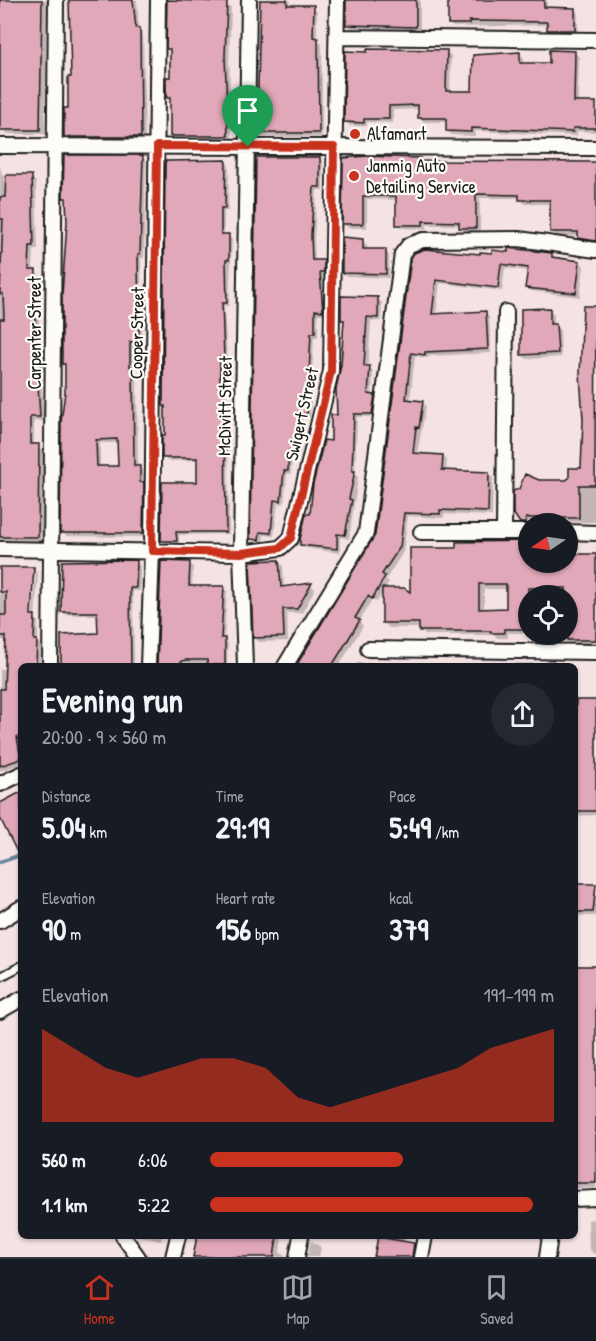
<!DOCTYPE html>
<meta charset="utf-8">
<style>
:root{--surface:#171b24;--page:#242831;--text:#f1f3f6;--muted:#9ea1a6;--line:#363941;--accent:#c8321e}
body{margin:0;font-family:"Patrick Hand",sans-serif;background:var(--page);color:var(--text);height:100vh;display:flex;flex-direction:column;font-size:22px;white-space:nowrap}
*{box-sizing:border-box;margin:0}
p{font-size:20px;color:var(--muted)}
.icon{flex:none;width:33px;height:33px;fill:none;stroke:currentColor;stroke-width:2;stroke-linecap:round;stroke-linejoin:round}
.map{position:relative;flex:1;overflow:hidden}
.panel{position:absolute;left:18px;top:663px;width:560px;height:576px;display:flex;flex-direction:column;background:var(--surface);border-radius:9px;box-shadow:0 2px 4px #0004}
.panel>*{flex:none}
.needle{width:39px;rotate:257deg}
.fabs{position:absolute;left:518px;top:513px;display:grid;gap:12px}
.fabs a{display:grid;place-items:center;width:60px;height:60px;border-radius:50%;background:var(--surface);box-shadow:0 2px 4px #0004;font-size:30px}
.pin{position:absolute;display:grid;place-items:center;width:51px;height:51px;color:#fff;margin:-62px -26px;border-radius:50% 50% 50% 0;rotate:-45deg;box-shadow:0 0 6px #0007}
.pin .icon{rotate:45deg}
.round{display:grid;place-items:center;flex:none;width:63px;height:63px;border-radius:32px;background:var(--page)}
.summary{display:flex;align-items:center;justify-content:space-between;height:102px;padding:0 24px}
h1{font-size:33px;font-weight:700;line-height:45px}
.figures{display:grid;grid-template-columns:repeat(3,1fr);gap:9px;height:102px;padding:6px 24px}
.figures div{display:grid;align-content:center}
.figures b{font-size:30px;font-weight:700}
.figures small{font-size:16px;font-weight:400}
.figures p{font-size:16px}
.chart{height:168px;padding:12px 24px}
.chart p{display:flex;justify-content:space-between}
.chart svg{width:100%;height:108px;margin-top:6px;fill:var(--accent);opacity:.7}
ul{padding:0 24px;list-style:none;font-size:20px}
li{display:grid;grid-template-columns:96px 72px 1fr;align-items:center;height:45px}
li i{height:15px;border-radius:8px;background:var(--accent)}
.tabs{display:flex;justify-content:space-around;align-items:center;height:84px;border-top:2px solid var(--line);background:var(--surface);font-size:16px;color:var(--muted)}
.tabs a{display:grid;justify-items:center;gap:3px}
.tabs .on{color:var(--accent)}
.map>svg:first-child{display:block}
.shadow{fill:#0003;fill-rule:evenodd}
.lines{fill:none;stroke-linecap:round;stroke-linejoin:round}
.stream{stroke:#63819b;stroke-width:4}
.building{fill:#e1a8b9;stroke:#1c1c1c;stroke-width:1.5;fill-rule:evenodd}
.service-casing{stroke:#1c1c1c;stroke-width:11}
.minor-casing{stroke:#1c1c1c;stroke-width:18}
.path{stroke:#1c1c1c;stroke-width:2;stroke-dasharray:1.5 4.5;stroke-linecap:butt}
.service{stroke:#fdfcf7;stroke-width:7}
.minor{stroke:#fdfcf7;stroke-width:14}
.route-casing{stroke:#fff;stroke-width:12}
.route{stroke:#c8321e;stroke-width:8}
.poi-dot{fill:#c8321e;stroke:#fdfcf7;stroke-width:2}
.labels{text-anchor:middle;stroke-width:4.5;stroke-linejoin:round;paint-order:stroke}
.poi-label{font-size:18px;fill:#1c1c1c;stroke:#fdfcf7;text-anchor:start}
.street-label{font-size:18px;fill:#1c1c1c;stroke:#fdfcf7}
</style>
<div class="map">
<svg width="596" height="1257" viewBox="0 0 596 1257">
<rect width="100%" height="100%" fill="#f5e3e4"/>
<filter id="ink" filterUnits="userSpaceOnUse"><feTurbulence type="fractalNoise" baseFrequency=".0167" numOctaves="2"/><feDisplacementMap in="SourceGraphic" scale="12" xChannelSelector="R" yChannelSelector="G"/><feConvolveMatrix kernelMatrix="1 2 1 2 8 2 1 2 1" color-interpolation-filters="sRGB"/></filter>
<g filter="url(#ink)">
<path class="shadow" d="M0,0H47L45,134H10L0,131Z
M66,0H137L139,29L143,34L145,141L69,140L65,137L72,79L70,6Z
M167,0H225V4L231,8L229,61L232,140H176L172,135L171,100L168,97L171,51L168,48Z
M261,0H290V7H313L317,11V39L322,44V137H263L258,132Z
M346,0H420V30L351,28L347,24Z
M449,0H547V9H574L578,13V33H552L548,25L453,27L449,24Z
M447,52L451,56L450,92L474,93L520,54L524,58V64L550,65L575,53L579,57L578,104H596V132L577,131V136L475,131V136L452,135L447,131V122H424L419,117V109L393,110V123L367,122V126H350L346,122Z
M142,157L146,161L144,258H141L142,346H133V369L137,373L138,467L143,471L144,484L147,488V537L66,536L62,532L68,223V200L65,197ZM100,443H119V468H100Z
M257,158H319L323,162V190H317L314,239L315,261L323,262L327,265V276H323L326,314H318V337H314L310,417H302L300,454H292L291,474H287L284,504L278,503L274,536L264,535L263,543L252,538Z
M345,159L596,163V243L584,242L580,236H556L552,231V204H525L520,198H480V232H465L460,225H427V229L402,228L397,224V200L367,199V228H348L344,223Z
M225,162L229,165L228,211H224V236L232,239L229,306H224L227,359L223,360L228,414L229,534L179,535V544H166L163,540L199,483V460L167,461L164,457L167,437V408L164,406Z
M0,166L3,177H31L36,182L38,250H34L33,271L40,276L39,323L41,346L44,350L45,372H41L44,421H34V446L43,450L42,541L0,540Z
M362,241L367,245V251H385L389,255V278L347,276L343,272Z
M518,250L580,262L584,266L580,297L531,291L527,287L529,271L505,268L502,291L440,283L436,315L485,313L489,317L491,353L429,356V358L415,356L410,401L422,402L426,406L417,454L442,456L447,460L446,471L489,473L493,478L492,516L444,514V518L408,516L403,552L386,579L389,582L384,590L411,595L458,550L525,543L528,545V562H567V555H596V644L571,645L566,640L533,641L528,633H508V638H497L495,635H425L420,628H389L384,623V590L377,602L372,599L359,622L363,626L339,666H297L376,535L412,258L481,256L509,253ZM484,589H508V610H484ZM528,596H567V634H528Z
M378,299L382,303L381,321H371L368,368L373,372L372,396L378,400L376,417H357L355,474L358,477L349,539L340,537V553L306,548L302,544L338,417L346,322L342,319Z
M596,307V522H529L525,526L521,522L538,481L566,482L582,470L585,308Z
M549,309L554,314V325L560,330L561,357L527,359L522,355Z
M279,561L283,566L284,588L311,585L315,589L302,613H287L288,641L259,642L254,637Z
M136,562L140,566V591H133L134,666H62L99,634V615H66L62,611Z
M190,563L193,567L192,588H223L227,591L224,640L228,643L227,666H158Z
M0,569H34L38,573L35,618L38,621V643L41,646L40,666H21V764L0,771V669H5L8,640H0ZM33,571H36L32,623L29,622Z
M357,663H374L377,666H357Z
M503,663H540L543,666H503Z
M596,701V815L578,816L574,813V794Z
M574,885H596V916H578L574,913Z
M596,967V1188H576L574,1112Z
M596,1219V1254H594L589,1249L588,1220Z
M138,1236H162L161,1241Z
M198,1236H282L280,1252L286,1257H195Z
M380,1236H405L404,1243L414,1245L419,1250V1257H376Z
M311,1241L321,1247L319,1257H307Z"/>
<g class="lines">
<path class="stream" d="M0,862L21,855"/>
</g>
<path class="building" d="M0,0H42L40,130H0Z
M69,0H133L136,28H140L141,137H64V108H68V77H71Z
M167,0L227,2L225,56L228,136H170V98H167L166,88V77H170V49H166Z
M260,0H287V5H314L313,37L318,38L319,133H257Z
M346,0H416V27L346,25Z
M448,0H544V7L575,8V30H547V22L469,21V24H448Z
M367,49L447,50L446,91H472L473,55L520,52V63H549V50L575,51L574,102H596V128H573V132L471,128V132L446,131V118H418V105L389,106V119H364V123L344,122L345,51L367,52Z
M64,155H143L140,254H138L139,342H130V367H133L134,466H140V482H144L143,533H60L61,422L65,392V364H62V295L67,222L66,198H63ZM117,439L118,466H97L96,440Z
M367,156L420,158V161L596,162V241L578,238V232H550V200H519V195L476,194V228H459V222L423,221V225H396V196H363V224H342L343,158Z
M256,157H320V187H314L311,235L312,260H324V272H320L323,311L315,310V333H311L307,414L299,413L297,451L289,450L288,471H284L281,501L274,500L271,533L260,532L259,540L250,539Z
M226,160L225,208H221V234H229V260H226L227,303H222L224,357H220V383H223L225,410L226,532H176L177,541H161L162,482H197V458H162V435H165V406H163L165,161Z
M6,175H32L34,246H30L29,270H36L35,318L37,344H40L41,368H37L40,417H30V444H39L38,537H0V319H4L3,294H0L3,219H0V197H5Z
M342,237L363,239V249H386V274L342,273Z
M508,248L552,253V257L580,261L576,293L525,288L528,268L501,264L498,288L436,280L432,314L486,311L488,349L425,352V355L411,353L406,399L423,401L419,428L416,427L413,453L443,455L442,470L489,472L488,512L440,510V514L404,513L400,547L382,574L385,576L377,591L372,599L368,596L355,618L360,620L332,666H296L375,535L411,258L414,253L425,249L480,254V252L492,253V250L508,252Z
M341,296L378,297V318L367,317L364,366H370L368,394L375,395L372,414H354L352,471H355L349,499L352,500L345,535L337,534V549L300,545V539L306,514H310L313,484L324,440L331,441V415H337L336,389L341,365L344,320H341Z
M583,306H596L595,485H579V518H526V523H520L513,513V491L519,489L525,474L539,480H566L569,478V468H581L583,420L580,374Z
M550,308V324H556L558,353L521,355V309Z
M526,541V562H567V554H596V640H567L566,588H528V629H504V633H491V631H419V623H382V588H404L410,592V548H456V542ZM479,584H506V608L479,609Z
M137,560L136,588H130L131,666H61V635L98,633L97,612H61L62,561Z
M279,560L281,587L312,583L297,609H283L284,637L253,638L250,561Z
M161,561L190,562L189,586H224L221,638H225V665H207V660H185L181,662V666H157Z
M0,567H34L31,615H35L34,640H37L36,666H21V737H17L21,759L0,766V689H4L6,636H0V615H6V592H0Z
M576,700H596V811H574Z
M21,792V860L0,818V803Z
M574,884H596L593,912H574Z
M574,966H596V1183H574Z
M197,1236H277L274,1257H193Z
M378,1237L414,1243L412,1257H374Z"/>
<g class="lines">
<defs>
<path id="service" d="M0,977L21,966"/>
<path id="minor" d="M337,37L596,40
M0,146L596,148
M421,532H528
M504,532L506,312
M567,532L596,533
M0,549L241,553L280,548L291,538L331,371L337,0
M368,649L596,652
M50,666L56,0
M148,666L152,551L158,0
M245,666L241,553L249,0
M285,666L366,533L402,254L409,245L423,240L519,239L596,250
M0,784L21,774
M0,921L21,908
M0,1011L21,999
M574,1199L596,1198
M123,1236L138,1257
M173,1257L178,1236
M297,1257L301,1236
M421,1257L425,1236
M547,1257L550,1236"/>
</defs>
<use href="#service" class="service-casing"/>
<use href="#minor" class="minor-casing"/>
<path class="path" d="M20,1192H21"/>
<use href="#service" class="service"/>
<use href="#minor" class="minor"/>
</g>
</g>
<g class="lines" filter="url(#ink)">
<defs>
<path id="route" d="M157,146L334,147L331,371L291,538L280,548L241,553L152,551Z"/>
</defs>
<use href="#route" class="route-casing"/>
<use href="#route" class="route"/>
</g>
<g class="poi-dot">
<circle cx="355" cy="134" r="6"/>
<circle cx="354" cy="176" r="6"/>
</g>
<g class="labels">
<g class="poi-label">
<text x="367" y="140">Alfamart</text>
<text x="366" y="172">Janmig Auto<tspan x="366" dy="21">Detailing Service</tspan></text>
</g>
<g class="street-label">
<text transform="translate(35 333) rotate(-90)" y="6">Carpenter Street</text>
<text transform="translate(137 333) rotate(-89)" y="6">Cooper Street</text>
<text transform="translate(225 406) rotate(-89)" y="6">McDivitt Street</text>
<text transform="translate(302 414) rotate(-77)" y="6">Swigert Street</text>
</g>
</g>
</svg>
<div class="fabs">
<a><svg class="needle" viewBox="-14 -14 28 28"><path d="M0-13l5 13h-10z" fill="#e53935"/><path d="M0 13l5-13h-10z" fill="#9ea1a6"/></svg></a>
<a><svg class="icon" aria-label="locate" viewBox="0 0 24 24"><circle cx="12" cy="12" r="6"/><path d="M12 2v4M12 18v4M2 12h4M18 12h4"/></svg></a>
</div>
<div class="pin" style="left:248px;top:147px;background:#1e9e55"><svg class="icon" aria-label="arrive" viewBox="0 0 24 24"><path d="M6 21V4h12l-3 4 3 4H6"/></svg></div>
<section class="panel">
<div class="summary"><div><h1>Evening run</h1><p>20:00 · 9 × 560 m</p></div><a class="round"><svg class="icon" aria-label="share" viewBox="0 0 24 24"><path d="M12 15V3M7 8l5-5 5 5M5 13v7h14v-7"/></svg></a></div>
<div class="figures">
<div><p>Distance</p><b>5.04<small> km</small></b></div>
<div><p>Time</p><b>29:19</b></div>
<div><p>Pace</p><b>5:49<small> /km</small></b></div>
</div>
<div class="figures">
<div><p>Elevation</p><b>90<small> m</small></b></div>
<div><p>Heart rate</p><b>156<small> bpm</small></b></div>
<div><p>kcal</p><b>379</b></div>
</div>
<div class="chart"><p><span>Elevation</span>191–199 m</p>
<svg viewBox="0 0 160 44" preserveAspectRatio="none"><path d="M0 44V6L10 14L20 22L30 26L40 22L50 18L60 18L70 22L80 34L90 38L100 34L110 30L120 26L130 22L140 14L150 10L160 6V44z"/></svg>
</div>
<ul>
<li><b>560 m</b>6:06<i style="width:56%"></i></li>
<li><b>1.1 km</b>5:22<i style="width:94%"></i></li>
</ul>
</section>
</div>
<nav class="tabs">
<a class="on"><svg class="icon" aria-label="home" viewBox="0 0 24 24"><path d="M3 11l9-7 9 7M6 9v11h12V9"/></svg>Home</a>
<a><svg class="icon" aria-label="map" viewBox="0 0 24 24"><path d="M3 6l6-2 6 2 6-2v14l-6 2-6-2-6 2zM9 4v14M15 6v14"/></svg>Map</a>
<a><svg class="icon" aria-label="saved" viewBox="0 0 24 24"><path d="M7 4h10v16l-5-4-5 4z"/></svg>Saved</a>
</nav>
